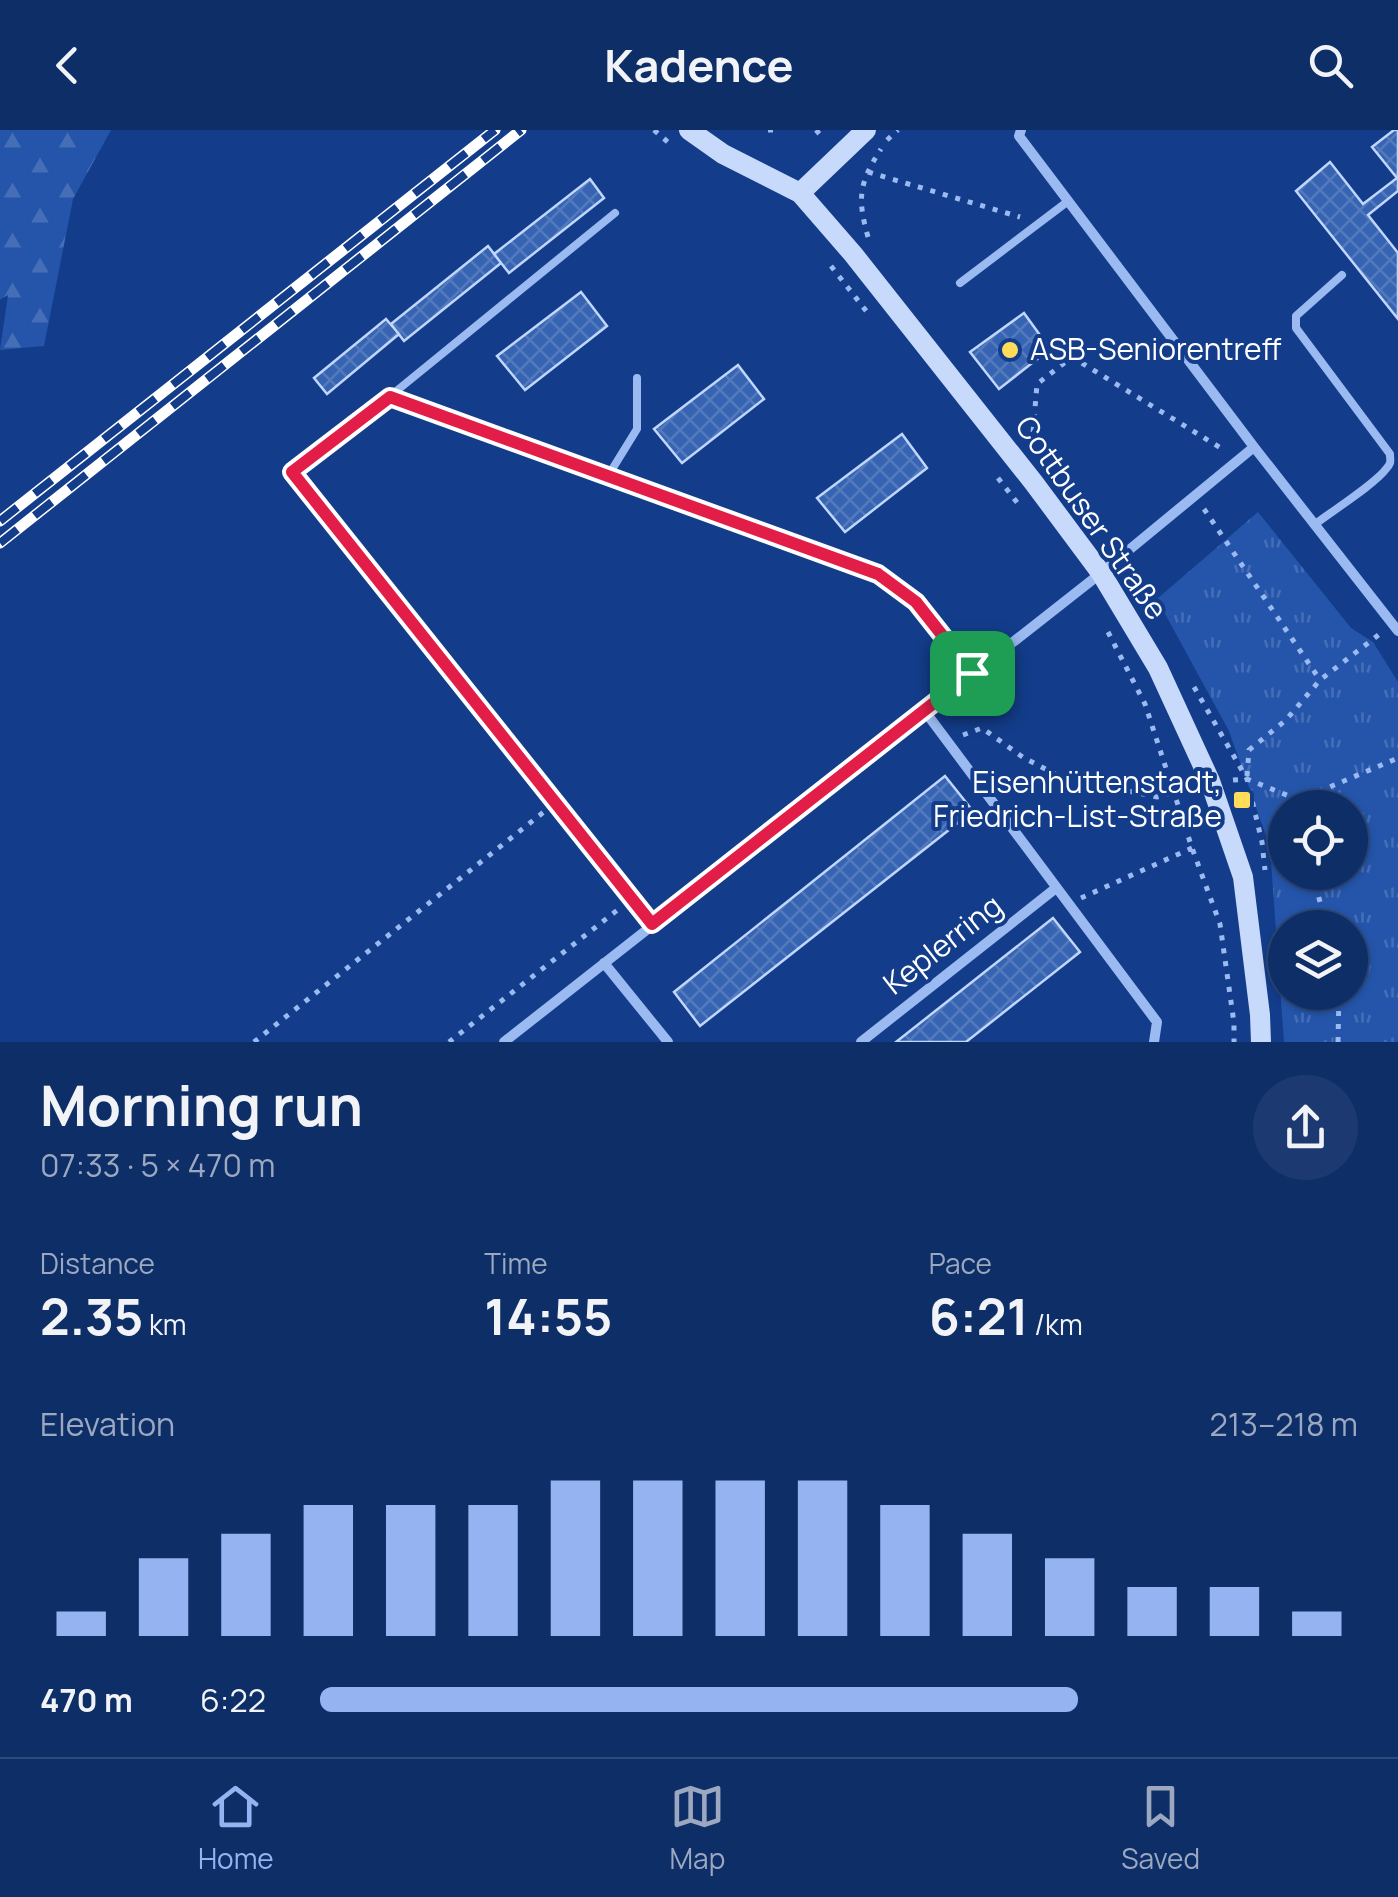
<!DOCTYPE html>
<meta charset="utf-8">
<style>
:root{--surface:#0e2e68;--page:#1c3a71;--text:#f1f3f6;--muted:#9ba8c0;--line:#2e4a7c;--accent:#95b2f1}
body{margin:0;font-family:Manrope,sans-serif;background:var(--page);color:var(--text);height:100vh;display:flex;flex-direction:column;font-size:38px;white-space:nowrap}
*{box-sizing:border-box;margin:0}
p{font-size:32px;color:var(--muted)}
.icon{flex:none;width:55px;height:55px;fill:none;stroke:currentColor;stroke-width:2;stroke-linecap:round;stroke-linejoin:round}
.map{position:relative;height:912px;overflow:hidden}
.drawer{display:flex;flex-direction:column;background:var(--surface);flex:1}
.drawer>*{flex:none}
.controls{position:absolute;left:1268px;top:660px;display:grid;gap:20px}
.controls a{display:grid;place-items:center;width:100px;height:100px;border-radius:50%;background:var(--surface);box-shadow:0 2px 8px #0004,0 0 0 2px var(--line);font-size:50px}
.pin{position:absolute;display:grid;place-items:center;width:85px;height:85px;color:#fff;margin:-42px;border-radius:20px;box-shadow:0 5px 15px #0006}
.round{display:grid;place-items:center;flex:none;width:105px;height:105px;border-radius:52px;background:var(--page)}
.overview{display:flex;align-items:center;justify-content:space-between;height:170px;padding:0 40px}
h1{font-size:55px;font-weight:700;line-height:75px}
.stats{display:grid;grid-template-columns:repeat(3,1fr);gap:15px;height:170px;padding:10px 40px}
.stats div{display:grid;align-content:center}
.stats b{font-size:50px;font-weight:700}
.stats small{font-size:28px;font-weight:400}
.stats p{font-size:28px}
.chart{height:280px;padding:20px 40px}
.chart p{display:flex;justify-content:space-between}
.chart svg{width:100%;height:180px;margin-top:10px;stroke:var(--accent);stroke-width:6}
ul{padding:0 40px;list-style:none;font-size:32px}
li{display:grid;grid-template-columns:160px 120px 1fr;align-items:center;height:75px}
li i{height:25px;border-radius:12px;background:var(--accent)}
header{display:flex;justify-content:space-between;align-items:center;height:130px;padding:0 40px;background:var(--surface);font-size:45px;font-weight:700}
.dock{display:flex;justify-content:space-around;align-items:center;height:140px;border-top:2px solid var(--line);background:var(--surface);font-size:28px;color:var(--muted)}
.dock a{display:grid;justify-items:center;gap:5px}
.dock .selected{color:var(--accent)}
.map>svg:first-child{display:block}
.forest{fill:url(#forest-firs)}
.park{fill:url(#park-tufts);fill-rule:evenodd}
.building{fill:url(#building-cross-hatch);stroke:#c0d6fc;stroke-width:2.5}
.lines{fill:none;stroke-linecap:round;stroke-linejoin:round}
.path{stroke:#9abaf1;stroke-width:5;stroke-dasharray:5 8;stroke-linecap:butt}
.lane{stroke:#9abaf1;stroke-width:8}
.street{stroke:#9abaf1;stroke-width:10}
.secondary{stroke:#c8dafb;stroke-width:20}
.rail-casing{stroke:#fff;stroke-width:11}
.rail{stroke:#133d8b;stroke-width:8;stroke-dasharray:22;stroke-linecap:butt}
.route-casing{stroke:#fff;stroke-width:20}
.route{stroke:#e11d48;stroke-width:12}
.poi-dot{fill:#ffdd59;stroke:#133d8b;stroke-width:4}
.labels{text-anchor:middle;stroke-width:8;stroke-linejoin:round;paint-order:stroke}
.poi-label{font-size:30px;fill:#fff;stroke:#133d8b;text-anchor:start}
.street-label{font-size:30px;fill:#fff;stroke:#133d8b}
</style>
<header><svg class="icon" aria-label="back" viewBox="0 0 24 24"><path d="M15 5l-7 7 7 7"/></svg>Kadence<svg class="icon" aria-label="search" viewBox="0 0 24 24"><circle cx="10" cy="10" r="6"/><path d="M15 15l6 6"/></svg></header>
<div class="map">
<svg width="1398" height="912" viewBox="0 0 1398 912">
<defs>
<pattern id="forest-firs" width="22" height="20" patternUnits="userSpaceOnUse" patternTransform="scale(2.5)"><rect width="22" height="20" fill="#2455aa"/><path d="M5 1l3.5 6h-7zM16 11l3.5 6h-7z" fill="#456eb7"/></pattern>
<pattern id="park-tufts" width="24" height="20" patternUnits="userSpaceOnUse" patternTransform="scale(2.5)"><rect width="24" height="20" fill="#2455aa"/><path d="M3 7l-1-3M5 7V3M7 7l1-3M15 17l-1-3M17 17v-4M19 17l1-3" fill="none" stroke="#456eb7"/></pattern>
<pattern id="building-cross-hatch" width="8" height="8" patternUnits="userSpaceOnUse" patternTransform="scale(2.5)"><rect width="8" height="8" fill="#3663b2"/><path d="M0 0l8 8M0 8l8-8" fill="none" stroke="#547abe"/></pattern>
</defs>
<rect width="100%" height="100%" fill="#133d8b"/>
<path class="forest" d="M0,0H111L73,69L44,216L0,220L8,165L0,170Z"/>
<path class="park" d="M1258,382L1351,498L1373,512L1398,552V912H1284L1270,717L1229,601L1157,469ZM1285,678H1350V742H1285ZM1285,798H1350V862H1285Z"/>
<path class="building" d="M1394,0H1398V61L1368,85L1398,123V189L1296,61L1330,32L1363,74L1397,48L1372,17Z
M590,49L604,68L509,143L494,124Z
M488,116L501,133L404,211L391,194Z
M581,162L607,196L525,260L497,226Z
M1024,183L1050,219L999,259L970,222Z
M386,189L399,204L327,264L314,248Z
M738,235L764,269L682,333L654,299Z
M902,304L927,338L845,402L817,368Z
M945,646L973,681L700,896L674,862Z
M1053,788L1080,822L966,912H896Z"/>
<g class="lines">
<path class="path" d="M654,0L669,13
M768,0H775
M816,0L824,9
M887,10L898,0
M868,42L1020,87
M868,107C857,68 859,53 881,19
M831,136L867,182
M1032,315L1037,254L1072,227L1224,320
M998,348L1019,375
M1204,379L1320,550
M1108,502L1145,574L1192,718L1220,794L1234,893V912
M1194,557L1247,649L1262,712L1265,740
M963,605L982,598L1024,628L1061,647L1157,667L1188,658
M1247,646L1249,620L1286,590L1320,550L1381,503
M1233,650L1247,649L1299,670L1398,628
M1312,742L1327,798
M1081,768L1192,718
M254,912L545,681
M449,912L620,778
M1338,912L1339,862"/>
<path class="lane" d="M615,83L389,267L292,342L653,795
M960,153L1067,72
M389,267L878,444L916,472L972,543
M608,346L637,299V248
M1314,395C1332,381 1375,354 1386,339C1392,332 1390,332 1390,324L1296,198V186L1342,145"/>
<path class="street" d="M1254,317L1398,501
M924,580L1157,892L1154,912
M604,833L668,912
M504,912L1101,443L1254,317L1019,6L1021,0
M861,912L1056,758"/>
<path class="secondary" d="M689,0L723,24L800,63L853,124L1034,353L1101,443L1158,538L1210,651L1243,747L1260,885L1261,912
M800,63L866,0"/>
<defs>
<path id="rail" d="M0,391L495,0
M0,413L521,0"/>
</defs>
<use href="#rail" class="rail-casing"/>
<use href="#rail" class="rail"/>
</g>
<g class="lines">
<defs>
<path id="route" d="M390,267L878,444L916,472L972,543L652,794L292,342Z"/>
</defs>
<use href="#route" class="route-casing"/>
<use href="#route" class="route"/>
</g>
<g class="poi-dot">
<circle cx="1010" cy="220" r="10"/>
<rect x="1232" y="660" width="20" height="20" rx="5"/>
</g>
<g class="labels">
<g class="poi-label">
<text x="1030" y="230">ASB-Seniorentreff</text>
<text x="1222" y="663" text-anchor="end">Eisenhüttenstadt,<tspan x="1222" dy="34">Friedrich-List-Straße</tspan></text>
</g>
<g class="street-label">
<text transform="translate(1091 388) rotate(55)" y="10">Cottbuser Straße</text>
<text transform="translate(943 815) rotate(-38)" y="10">Keplerring</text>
</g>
</g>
</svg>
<div class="controls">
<a><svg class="icon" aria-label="locate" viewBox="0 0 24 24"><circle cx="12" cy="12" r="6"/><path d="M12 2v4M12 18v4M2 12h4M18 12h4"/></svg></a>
<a><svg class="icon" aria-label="layers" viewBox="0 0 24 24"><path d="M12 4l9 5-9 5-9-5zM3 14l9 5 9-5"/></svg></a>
</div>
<div class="pin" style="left:972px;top:543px;background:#1e9e55"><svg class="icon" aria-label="arrive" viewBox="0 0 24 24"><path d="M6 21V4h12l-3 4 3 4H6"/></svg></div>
</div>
<section class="drawer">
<div class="overview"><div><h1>Morning run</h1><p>07:33 · 5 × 470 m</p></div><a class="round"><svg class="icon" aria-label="share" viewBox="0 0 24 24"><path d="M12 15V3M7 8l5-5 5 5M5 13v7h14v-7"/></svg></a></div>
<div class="stats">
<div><p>Distance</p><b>2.35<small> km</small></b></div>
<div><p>Time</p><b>14:55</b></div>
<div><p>Pace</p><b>6:21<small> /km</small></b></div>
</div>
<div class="chart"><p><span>Elevation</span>213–218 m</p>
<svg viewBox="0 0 160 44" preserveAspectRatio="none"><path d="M5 44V38M15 44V25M25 44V19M35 44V12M45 44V12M55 44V12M65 44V6M75 44V6M85 44V6M95 44V6M105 44V12M115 44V19M125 44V25M135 44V32M145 44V32M155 44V38"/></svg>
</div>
<ul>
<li><b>470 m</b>6:22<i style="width:73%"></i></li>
</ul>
</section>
<nav class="dock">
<a class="selected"><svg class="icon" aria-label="home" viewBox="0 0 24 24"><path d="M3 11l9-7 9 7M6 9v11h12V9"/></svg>Home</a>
<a><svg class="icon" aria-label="map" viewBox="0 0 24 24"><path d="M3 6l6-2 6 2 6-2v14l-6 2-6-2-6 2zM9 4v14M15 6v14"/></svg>Map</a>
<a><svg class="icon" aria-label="saved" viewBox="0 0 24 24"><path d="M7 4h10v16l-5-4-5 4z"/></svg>Saved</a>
</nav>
